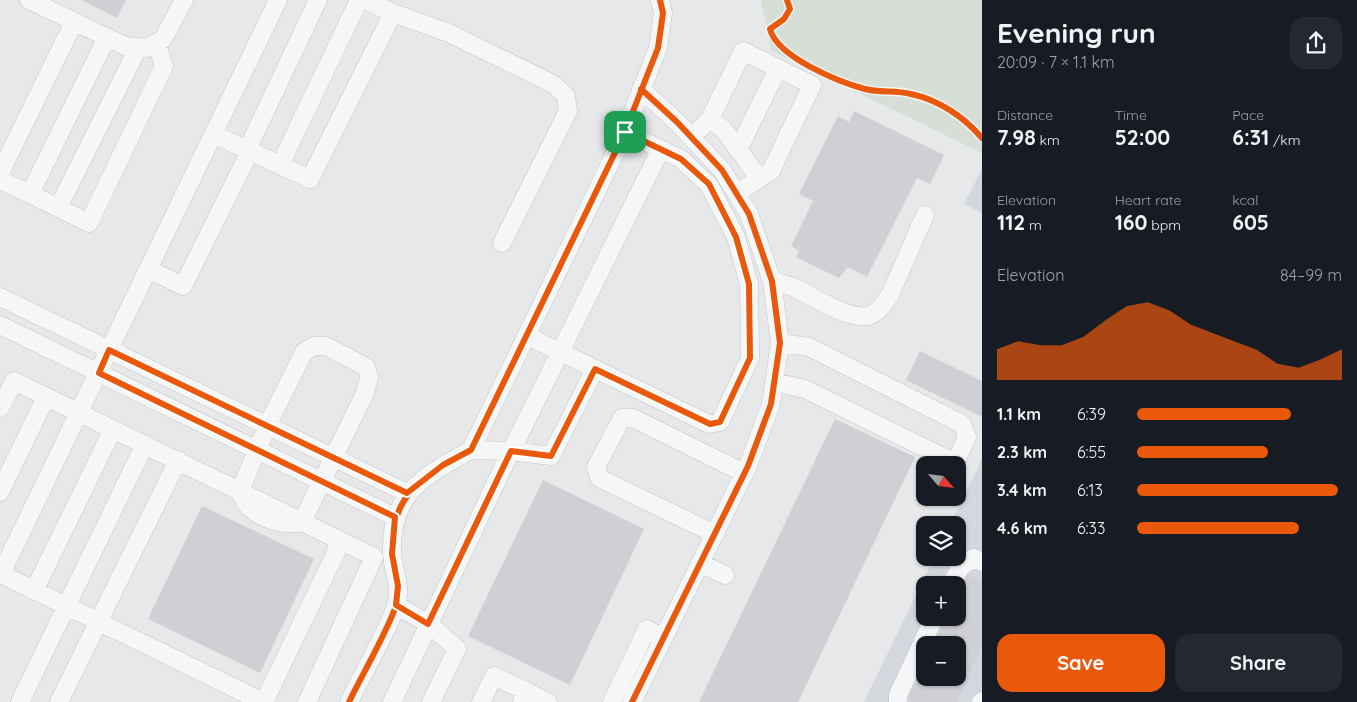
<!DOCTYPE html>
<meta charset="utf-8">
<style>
:root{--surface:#171b24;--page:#242831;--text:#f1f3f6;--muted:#9ea1a6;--accent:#ea580c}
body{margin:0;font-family:Quicksand,sans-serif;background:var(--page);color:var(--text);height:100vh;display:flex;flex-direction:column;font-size:19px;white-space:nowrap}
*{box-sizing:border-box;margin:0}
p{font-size:16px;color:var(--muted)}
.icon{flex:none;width:28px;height:28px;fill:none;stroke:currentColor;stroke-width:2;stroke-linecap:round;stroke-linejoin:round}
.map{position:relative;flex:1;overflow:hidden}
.panel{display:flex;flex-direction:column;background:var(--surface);width:375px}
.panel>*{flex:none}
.needle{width:32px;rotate:118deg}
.buttons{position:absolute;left:916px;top:456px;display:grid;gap:10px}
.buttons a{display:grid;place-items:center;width:50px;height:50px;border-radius:10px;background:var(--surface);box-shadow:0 1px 4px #0004;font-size:25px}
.pin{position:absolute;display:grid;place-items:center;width:42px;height:42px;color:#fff;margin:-21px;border-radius:10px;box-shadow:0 2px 8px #0006}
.round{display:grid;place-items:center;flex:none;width:52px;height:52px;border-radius:15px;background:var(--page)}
.summary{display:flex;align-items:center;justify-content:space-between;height:85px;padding:0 15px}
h1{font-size:28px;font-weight:700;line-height:38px}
.figures{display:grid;grid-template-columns:repeat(3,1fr);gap:8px;height:85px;padding:5px 15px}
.figures div{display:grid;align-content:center}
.figures b{font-size:21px;font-weight:700}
.figures small{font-size:14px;font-weight:400}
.figures p{font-size:14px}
.chart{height:140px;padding:10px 15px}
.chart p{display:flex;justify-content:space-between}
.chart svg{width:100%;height:90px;margin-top:5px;fill:var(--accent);opacity:.7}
.button{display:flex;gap:10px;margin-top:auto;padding:10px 15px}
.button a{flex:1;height:58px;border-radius:15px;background:var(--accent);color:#fff;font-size:20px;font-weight:700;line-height:58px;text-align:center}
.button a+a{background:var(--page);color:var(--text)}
ul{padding:0 15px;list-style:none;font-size:16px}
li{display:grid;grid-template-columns:80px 60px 1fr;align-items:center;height:38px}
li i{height:12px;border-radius:6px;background:var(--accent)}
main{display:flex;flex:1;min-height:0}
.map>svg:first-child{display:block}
.built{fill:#d4d7dd;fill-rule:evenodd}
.green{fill:#d6ded6}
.building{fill:#ced0d3}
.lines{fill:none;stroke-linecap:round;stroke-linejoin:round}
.minor-casing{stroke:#c4c6c8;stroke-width:19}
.minor{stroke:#f5f6f7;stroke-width:18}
.cycleway-casing{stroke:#f4f6f9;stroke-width:9}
.cycleway{stroke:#e8590c;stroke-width:6}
.route-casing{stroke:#fff;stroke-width:10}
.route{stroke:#ea580c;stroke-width:6}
</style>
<main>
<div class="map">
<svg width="982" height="702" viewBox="0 0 982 702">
<rect width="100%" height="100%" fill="#e6e8ea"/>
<path class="built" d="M982,169V213L964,204Z
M982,459V702H864L934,558H958V525H950ZM925,585H958V618H925ZM925,645H958V678H925Z"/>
<path class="green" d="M761,0H982V153L771,50Z"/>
<path class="building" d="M81,0H126L117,18Z
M854,111L944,155L930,184L917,178L867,277L848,267L839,278L796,257L799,251L791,246L813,201L799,194L838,116L849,122Z
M920,351L982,381V417L906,380Z
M835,419L915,457L798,702H699Z
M543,480L644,529L570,685L468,636Z
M202,506L314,559L260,673L148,619Z
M968,575L982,581V648L956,702H913L909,700V697L918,678H958V645H933L946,618H958V593Z"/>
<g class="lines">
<defs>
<path id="minor" d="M29,0L125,46L147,48L163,39L184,0
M393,13L449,33L553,84L566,96L568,111L502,243
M710,119L723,129L759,178
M213,134L310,179L393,13L365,0
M691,137L710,119L743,51L812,85L771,171L737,193
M736,146L742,142L778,68
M247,150L318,0
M280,165L359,0
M0,173L74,22
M0,180L30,194L107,37
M30,194L89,223L164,66L156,43
M58,208L138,48
M148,269L183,286L250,151
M772,281C780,283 788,285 795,288C812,296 853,323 871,315C880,311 885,302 890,295L925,215
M0,297L407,493
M0,325L395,517
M527,336L709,424L720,422L750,358L749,284L736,237L709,185L681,159L625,132
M314,346H326L366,367L369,377L365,393L302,522C286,526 262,520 250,508C245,504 242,496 240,491L267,426L304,352Z
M595,369L551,456L511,451L661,149
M774,382L805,389L949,460L957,459L967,437L962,424L809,347L780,343
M0,408L14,381L335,538L338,548L264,702
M0,492L46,397
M715,534L599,478L596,467L622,418H633L744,473
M700,563L725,575
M951,585C957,573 961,563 974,558L982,562
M34,591L113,429
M396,605L429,624L511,451L471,450
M522,701L526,691L548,702
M20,702L145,444
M59,702L178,460
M263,702L1,574L278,0
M307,702L374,557L335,538
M349,702C363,673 385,636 396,606C402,588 393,571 392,553C390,493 424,476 471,450L622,139L658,48L663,13L660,0
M392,702L429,624L457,649L431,702
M481,702L494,676L526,691
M612,702L647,629L663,638
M632,702L748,466L771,404L780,343L772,281L749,214L722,170L677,122L641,89
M898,702V695L934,618
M981,702L982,701"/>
</defs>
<use href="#minor" class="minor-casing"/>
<use href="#minor" class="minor"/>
<defs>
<path id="cycleway" d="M787,0L790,9L784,19L770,29C777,57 839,82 865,89C880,93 896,90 911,94C939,100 964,117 982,138
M349,702C363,673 385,636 396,606C402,588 393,571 392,553C390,493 424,476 471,450L622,139L658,48L663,13L660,0
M632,702L748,466L771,404L780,343L772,281L749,214L722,170L677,122L641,89"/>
</defs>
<use href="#cycleway" class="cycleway-casing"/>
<use href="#cycleway" class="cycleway"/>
</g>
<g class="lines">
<defs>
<path id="route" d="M625,132L681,159L709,184L736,237L749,284L750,358L720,422L710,424L595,369L551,456L511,451L428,624L396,605L398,586L392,554L395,517L99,373L109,350L407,493L443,465L471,450Z"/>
</defs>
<use href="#route" class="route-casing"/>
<use href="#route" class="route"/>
</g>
</svg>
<div class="buttons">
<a><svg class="needle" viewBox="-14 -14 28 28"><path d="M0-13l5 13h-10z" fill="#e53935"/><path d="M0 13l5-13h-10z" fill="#9ea1a6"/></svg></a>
<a><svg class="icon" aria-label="layers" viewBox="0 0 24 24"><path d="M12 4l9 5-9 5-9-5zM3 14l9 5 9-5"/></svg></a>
<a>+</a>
<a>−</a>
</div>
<div class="pin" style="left:625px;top:132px;background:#1e9e55"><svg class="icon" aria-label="arrive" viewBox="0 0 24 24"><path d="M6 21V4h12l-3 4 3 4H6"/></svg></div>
</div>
<section class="panel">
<div class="summary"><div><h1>Evening run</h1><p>20:09 · 7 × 1.1 km</p></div><a class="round"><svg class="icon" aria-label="share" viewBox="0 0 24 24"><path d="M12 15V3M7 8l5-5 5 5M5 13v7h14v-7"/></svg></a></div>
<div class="figures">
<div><p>Distance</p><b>7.98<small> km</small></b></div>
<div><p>Time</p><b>52:00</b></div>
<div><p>Pace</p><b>6:31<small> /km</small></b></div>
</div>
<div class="figures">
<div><p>Elevation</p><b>112<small> m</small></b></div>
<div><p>Heart rate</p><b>160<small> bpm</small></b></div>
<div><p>kcal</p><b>605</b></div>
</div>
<div class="chart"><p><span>Elevation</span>84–99 m</p>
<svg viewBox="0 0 160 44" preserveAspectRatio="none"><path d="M0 44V29L10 25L20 27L30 27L40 23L50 15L60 8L70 6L80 10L90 17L100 21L110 25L120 29L130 36L140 38L150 34L160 29V44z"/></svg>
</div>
<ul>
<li><b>1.1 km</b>6:39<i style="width:75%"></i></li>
<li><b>2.3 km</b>6:55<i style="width:64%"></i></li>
<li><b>3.4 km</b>6:13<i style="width:98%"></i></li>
<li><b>4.6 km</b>6:33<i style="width:79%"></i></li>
</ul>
<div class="button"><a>Save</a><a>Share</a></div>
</section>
</main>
